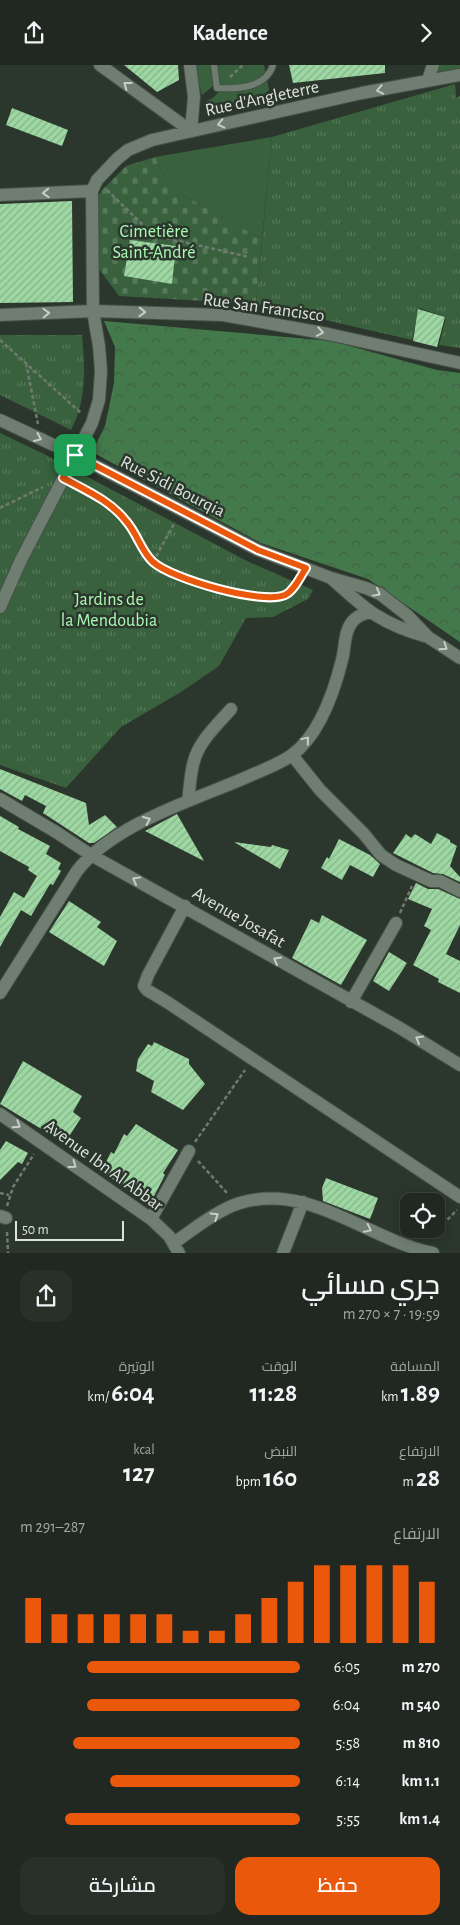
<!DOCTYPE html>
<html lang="ar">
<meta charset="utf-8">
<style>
:root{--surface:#202821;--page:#28302a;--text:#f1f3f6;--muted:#a2a6a5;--line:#3d443f;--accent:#ea580c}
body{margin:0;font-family:"Alegreya Sans",Cairo,sans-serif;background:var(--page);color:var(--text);direction:rtl;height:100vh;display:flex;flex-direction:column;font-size:19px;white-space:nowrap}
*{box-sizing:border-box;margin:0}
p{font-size:16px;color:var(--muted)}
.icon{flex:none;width:28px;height:28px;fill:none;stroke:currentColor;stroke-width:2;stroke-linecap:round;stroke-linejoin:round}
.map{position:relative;height:1188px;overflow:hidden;direction:ltr}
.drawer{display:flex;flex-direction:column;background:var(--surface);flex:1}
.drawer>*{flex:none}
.buttons{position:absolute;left:400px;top:1128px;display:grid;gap:10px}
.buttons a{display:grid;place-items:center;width:45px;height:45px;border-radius:10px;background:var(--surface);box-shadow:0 2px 12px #0003,0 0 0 1px var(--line);font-size:25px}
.scale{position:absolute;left:15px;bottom:12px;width:109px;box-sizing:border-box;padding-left:5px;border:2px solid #dce3dc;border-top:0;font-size:14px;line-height:18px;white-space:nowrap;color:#dce3dc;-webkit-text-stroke:4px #2b362c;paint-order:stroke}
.pin{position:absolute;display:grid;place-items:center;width:42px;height:42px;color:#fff;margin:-21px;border-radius:10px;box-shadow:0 2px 8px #0006}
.round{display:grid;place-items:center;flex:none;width:52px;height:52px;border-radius:15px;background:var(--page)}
.overview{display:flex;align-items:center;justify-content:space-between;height:85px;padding:0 20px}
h1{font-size:28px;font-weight:600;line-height:38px}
.stats{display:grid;grid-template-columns:repeat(3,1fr);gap:8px;height:85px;padding:5px 20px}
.stats div{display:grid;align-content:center}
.stats b{font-size:25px;font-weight:600}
.stats small{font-size:14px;font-weight:400}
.stats p{font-size:14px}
.chart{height:140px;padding:10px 20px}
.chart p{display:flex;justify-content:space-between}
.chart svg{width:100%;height:90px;margin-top:5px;stroke:var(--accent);stroke-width:6}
.button{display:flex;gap:10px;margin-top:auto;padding:10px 20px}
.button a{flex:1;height:58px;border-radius:15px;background:var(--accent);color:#fff;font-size:20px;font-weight:600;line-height:58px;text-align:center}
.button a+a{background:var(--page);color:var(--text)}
ul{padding:0 20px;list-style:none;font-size:16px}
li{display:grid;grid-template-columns:80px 60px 1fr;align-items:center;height:38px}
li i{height:12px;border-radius:6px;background:var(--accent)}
header{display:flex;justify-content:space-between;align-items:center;height:65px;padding:0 20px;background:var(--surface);font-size:22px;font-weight:600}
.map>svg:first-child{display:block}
.grass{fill:#39613d}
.forest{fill:url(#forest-crowns)}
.cemetery{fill:url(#cemetery-stones)}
.park{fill:url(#park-tufts)}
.building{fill:url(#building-hatch)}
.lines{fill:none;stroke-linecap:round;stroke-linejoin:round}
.lane-casing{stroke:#475148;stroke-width:8}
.street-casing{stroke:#475148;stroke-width:14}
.path{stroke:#707a71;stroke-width:2.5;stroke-dasharray:4 2.5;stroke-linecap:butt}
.lane{stroke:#707d71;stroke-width:6}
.street{stroke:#707d71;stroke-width:12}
.oneway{stroke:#c6cfc7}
.route-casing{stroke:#fff;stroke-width:10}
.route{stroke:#ea580c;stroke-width:6}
.labels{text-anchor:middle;stroke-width:5;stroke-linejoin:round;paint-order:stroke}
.street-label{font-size:18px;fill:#dce3dc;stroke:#2b362c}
.park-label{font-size:18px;fill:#abfbb3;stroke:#2b362c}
</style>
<header><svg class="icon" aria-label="forward" viewBox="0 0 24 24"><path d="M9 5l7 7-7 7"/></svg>Kadence<svg class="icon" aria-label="share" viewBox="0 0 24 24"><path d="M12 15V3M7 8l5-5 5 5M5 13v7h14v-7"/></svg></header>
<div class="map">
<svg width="460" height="1188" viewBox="0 0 460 1188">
<defs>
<pattern id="forest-crowns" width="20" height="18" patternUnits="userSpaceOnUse" patternTransform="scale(1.25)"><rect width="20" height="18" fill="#447a4b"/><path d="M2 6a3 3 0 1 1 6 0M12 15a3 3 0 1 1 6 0" fill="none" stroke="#435f46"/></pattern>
<pattern id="cemetery-stones" width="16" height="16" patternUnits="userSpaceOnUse" patternTransform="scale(1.25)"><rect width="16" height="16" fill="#39613d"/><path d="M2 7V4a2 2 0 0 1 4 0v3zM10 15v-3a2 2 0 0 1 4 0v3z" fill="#557858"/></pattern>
<pattern id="park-tufts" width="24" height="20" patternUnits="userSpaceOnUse" patternTransform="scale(1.25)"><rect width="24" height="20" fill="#39613d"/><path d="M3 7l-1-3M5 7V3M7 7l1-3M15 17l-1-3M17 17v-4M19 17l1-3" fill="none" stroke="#557858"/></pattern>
<pattern id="building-hatch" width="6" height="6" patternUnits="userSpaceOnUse" patternTransform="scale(1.25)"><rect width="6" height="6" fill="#9dd7a2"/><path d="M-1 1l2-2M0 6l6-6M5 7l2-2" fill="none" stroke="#86b28a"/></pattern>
</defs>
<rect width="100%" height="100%" fill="#2b362c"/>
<path class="grass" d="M197,0H264L269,25L263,31L211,46L205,37L213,33L223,22L218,17L202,30L198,15Z
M272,72L262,174L185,131L163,109L155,92Z"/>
<path class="forest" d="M104,256L332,276L437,305L460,308V577L368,514L261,478L92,387L105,361L114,318L115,282Z"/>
<path class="cemetery" d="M155,92L163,109L185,131L262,174L256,239L119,231L99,204L98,132L102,125L126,101Z"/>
<path class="park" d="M434,0H460V3L428,15Z
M455,19L456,33L460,31V283L439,280L446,252L419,243L412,275L256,239L272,72Z
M0,270H82C85,302 87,335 71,365L0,330Z
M0,368L46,390L247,496L313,525L308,534L273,552L246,553L219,601L181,627L121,662L66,723L0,700Z"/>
<path class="building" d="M124,0H178L179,15L157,27Z
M289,0H385V8L293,18Z
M12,43L68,65L62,81L6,60Z
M72,136L73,237L0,238V139Z
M130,175L176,181L172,219L124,211Z
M418,244L445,252L437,282L413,276Z
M0,704L86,738L89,760L105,750L117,762L94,778H89L43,748L46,741L25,730L22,736L0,724Z
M177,749L204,796L145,766Z
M0,751L19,762L18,764L50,781L46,789L61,798L58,804L61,806L53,820L50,819L31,851L21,845L0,882V852L14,827L24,833L37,811L28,805L29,802L0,786Z
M437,768L450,775V777L457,781L450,801L460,812V817L443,809L433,808L393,788L406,769L411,773L415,769L431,779Z
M339,774L370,790L380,799L373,812L350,800L342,815L321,803L327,792L329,794Z
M234,777L271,782L272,780L289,785L280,804Z
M416,818L428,824H438L460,834V860L446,889L460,896V928L438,917L439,914L413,900L431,865L424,861L432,844L408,834Z
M69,836L101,857L97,862L117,876L104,901L49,867Z
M322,850L367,875L341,920L292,893L311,854L319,858Z
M389,887L407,898L389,926L373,916Z
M154,977L189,994V999L205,1019L183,1045L151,1027L154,1016L136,1006L138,994L148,979L152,981Z
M23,996L82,1031L73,1047L81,1053L66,1076L53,1071L0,1039Z
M136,1059L178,1085L163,1108L165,1110L151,1137L101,1107L111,1087L114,1089L124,1069L127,1071Z
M6,1076L28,1088L22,1099L18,1097L0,1115V1085Z
M326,1113L378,1133L370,1154L323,1136L322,1123Z"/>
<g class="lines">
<defs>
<path id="lane" d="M214,0L217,23C238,24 266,23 273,0"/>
<path id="street" d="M100,0L191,66
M190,0L194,32L191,66
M428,15L433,0
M0,130L92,126
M0,250L93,246L223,250L328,269L460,298
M0,355L75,390L258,485L331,513L366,523L380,529L407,550L428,572L460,593
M331,513C366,545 381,559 428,572
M0,542L21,495L92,358L99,335L101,306L99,281L93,246L92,126L97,115L117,94L128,85L152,75L362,28L460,10
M292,690L320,725L364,769L381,790L396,800L431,816H440L460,826
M0,734L56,767L91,790L400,963L460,1000
M188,736C190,723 190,709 194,696C199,676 218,659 231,644
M185,841L148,910L144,921L147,925L167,937L460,1132
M0,928L77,806C113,759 194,735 247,712C262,705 278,700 292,690C319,670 334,627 342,595C345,584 344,572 349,562C353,553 360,550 369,547
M351,937L396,858
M0,1049L151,1154L169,1171L179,1188
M0,1151L6,1153
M151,1154L189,1086
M174,1178C192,1165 219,1144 240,1138C310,1117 368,1175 433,1188
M283,1188L303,1137"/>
</defs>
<use href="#lane" class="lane-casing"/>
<use href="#street" class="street-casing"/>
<path class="path" d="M230,12L243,0
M107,125L144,161L158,171L249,192
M0,275L81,348
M26,298L38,359
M75,420C94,430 114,439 128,457C137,470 141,488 154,498C174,514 258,539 282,531C290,528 294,522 298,515
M0,443L43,422
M153,497L175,457
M400,848L412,821
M195,1077L245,1005
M198,1096L228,1129
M0,1128L9,1130
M7,1141L13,1122L34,1089
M7,1167L8,1188
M429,1173L457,1145"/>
<use href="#lane" class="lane"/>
<use href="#street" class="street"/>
</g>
<defs><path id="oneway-chevron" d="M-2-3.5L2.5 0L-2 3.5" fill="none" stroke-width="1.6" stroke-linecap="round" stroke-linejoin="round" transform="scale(1.25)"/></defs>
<g class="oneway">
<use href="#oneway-chevron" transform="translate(127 20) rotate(-143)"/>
<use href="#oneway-chevron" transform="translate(380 25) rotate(169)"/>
<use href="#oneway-chevron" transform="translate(221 59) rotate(167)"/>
<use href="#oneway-chevron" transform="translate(46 128) rotate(178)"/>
<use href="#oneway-chevron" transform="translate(142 247) rotate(2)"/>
<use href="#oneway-chevron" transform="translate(46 248) rotate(-2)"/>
<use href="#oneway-chevron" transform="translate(320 267) rotate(11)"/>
<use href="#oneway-chevron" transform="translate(38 373) rotate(25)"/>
<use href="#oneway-chevron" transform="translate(377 528) rotate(29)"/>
<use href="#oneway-chevron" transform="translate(444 582) rotate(34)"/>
<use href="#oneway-chevron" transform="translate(306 675) rotate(-50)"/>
<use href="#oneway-chevron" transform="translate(147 755) rotate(-25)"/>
<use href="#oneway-chevron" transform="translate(136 815) rotate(-151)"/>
<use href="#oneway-chevron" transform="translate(277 895) rotate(-150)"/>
<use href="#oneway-chevron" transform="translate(419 974) rotate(-150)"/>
<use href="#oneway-chevron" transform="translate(17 1060) rotate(33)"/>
<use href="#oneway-chevron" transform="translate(73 1100) rotate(36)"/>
<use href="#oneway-chevron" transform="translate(215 1151) rotate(-32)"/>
<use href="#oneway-chevron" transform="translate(368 1164) rotate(26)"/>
</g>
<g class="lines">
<defs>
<path id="route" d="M75,390L258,485L306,503C300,512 294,526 285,530C262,540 172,514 153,497C141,486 137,468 126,456C111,436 85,425 63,413Z"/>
</defs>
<use href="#route" class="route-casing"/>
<use href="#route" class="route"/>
</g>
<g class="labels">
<g class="street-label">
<text transform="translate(262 33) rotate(-12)" y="6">Rue d'Angleterre</text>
<text transform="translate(264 242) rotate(8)" y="6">Rue San Francisco</text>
<text transform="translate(173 421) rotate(27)" y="6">Rue Sidi Bourqia</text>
<text transform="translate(239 852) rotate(30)" y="6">Avenue Josafat</text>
<text transform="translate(104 1100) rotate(36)" y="6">Avenue Ibn Al Abbar</text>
</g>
<g class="park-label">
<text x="154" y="172">Cimetière<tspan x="154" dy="21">Saint-André</tspan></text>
<text x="109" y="540">Jardins de<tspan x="109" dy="21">la Mendoubia</tspan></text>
</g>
</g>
</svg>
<div class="buttons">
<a><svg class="icon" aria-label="locate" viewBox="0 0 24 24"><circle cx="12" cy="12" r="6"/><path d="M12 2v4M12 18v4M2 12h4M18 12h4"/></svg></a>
</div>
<div class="scale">50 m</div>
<div class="pin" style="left:75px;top:390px;background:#1e9e55"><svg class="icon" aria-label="arrive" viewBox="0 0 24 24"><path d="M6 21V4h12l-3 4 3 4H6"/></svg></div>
</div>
<section class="drawer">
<div class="overview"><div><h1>جري مسائي</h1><p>19:59 · 7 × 270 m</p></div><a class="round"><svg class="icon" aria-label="share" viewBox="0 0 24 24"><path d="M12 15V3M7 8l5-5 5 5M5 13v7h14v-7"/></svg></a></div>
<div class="stats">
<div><p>المسافة</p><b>1.89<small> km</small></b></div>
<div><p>الوقت</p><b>11:28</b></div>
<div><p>الوتيرة</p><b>6:04<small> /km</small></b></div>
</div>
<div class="stats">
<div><p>الارتفاع</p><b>28<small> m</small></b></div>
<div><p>النبض</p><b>160<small> bpm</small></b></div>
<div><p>kcal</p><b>127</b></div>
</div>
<div class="chart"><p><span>الارتفاع</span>287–291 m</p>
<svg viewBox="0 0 160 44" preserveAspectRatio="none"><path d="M5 44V22M15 44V30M25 44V30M35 44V30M45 44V30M55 44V30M65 44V38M75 44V38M85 44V30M95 44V22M105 44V14M115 44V6M125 44V6M135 44V6M145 44V6M155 44V14"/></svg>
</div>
<ul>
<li><b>270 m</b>6:05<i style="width:76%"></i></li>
<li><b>540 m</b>6:04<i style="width:76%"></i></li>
<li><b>810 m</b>5:58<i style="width:81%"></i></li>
<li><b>1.1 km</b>6:14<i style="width:68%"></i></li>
<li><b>1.4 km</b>5:55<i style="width:84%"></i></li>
</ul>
<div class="button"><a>حفظ</a><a>مشاركة</a></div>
</section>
